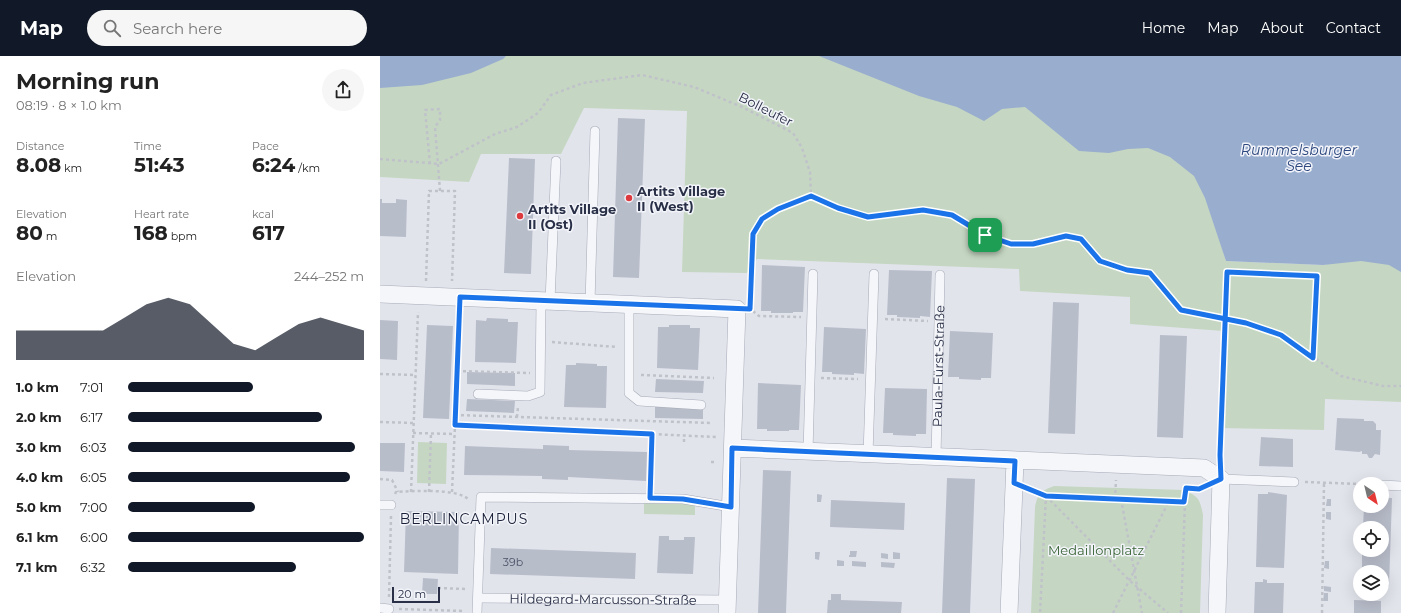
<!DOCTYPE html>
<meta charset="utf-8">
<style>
:root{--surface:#fff;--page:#f6f6f6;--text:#222;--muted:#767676;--accent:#111827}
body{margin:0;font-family:Montserrat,sans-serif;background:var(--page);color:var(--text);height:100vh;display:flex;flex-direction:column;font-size:15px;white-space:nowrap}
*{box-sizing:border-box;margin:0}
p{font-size:13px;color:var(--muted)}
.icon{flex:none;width:22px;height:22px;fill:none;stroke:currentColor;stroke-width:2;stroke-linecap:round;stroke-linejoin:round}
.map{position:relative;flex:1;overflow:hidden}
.details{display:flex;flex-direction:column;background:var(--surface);width:380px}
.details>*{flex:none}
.needle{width:26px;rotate:145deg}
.controls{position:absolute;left:973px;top:421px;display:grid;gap:8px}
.controls a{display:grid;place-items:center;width:36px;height:36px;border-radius:50%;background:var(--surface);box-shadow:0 4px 16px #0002;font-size:20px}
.scale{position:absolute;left:12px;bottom:10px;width:48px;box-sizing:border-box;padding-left:4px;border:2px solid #282f46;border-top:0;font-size:11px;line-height:14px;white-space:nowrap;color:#282f46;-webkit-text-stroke:3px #f2f4f9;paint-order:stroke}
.pin{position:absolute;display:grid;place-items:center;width:34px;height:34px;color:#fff;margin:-17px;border-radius:8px;box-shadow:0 2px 6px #0006}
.round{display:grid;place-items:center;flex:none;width:42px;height:42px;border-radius:21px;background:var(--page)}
.headline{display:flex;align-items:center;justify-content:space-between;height:68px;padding:0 16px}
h1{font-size:22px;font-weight:700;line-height:30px}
.figures{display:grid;grid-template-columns:repeat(3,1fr);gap:6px;height:68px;padding:4px 16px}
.figures div{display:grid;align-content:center}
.figures b{font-size:20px;font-weight:700}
.figures small{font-size:11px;font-weight:400}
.figures p{font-size:11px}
.chart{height:112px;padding:8px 16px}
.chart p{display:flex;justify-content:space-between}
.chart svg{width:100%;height:72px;margin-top:4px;fill:var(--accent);opacity:.7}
ul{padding:0 16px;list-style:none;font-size:13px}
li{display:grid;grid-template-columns:64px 48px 1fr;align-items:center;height:30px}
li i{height:10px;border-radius:5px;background:var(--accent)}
header{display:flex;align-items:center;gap:24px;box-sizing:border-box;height:56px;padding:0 20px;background:var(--accent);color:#fff}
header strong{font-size:19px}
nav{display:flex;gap:22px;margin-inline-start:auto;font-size:14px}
.search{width:280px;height:36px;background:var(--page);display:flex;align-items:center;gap:10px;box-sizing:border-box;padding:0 14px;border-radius:22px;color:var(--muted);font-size:15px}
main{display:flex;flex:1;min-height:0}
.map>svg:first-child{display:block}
.green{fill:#c5d7c2}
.water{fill:#99adcf}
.building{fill:#b8bdca}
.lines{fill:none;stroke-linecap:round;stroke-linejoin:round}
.service-casing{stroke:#a6aab7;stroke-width:10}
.minor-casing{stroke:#a6aab7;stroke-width:18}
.path{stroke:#c0c2ca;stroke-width:2.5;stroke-dasharray:3 3;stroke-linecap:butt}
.service{stroke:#f5f6f9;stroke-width:9}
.minor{stroke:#f5f6f9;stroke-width:17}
.route-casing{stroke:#fff;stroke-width:8}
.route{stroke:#1a73e8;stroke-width:5}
.poi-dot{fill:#dd3a40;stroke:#f2f4f9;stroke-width:1.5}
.labels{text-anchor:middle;stroke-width:3;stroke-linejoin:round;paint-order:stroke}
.number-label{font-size:11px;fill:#4c5267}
.street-label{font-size:13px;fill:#282f46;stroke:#f2f4f9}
.poi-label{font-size:13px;font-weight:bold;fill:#282f46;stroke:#f2f4f9;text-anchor:start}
.park-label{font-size:13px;fill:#376333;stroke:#f2f4f9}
.water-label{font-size:14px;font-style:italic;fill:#2d487f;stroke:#f2f4f9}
.neighbourhood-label{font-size:14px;letter-spacing:1px;fill:#1a2037;stroke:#f2f4f9}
</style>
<header>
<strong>Map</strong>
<div class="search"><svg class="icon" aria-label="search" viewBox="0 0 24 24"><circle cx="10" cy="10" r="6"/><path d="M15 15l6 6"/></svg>Search here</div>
<nav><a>Home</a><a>Map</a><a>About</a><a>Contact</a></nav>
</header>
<main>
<section class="details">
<div class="headline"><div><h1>Morning run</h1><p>08:19 · 8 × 1.0 km</p></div><a class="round"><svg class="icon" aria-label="share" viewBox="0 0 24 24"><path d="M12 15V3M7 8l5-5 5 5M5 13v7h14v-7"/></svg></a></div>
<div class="figures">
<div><p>Distance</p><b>8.08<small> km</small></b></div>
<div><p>Time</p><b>51:43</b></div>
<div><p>Pace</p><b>6:24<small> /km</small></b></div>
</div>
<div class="figures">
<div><p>Elevation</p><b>80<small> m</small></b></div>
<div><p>Heart rate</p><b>168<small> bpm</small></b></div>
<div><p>kcal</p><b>617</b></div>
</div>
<div class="chart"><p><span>Elevation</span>244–252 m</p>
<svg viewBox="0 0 160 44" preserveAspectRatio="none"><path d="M0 44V26L10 26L20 26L30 26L40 26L50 18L60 10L70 6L80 10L90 22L100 34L110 38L120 30L130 22L140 18L150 22L160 26V44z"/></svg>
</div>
<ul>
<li><b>1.0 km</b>7:01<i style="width:53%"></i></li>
<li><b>2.0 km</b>6:17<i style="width:82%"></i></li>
<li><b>3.0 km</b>6:03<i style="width:96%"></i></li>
<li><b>4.0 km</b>6:05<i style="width:94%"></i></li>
<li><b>5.0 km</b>7:00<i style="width:54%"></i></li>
<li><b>6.1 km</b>6:00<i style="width:100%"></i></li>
<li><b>7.1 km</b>6:32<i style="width:71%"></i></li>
</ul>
</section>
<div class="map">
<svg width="1021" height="557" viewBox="0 0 1021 557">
<rect width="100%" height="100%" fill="#e2e4ec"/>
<path class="green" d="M101,0H470L630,38L818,108L846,205L943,209L1021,190V346L945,343L944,374L838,372L843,275L750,268V241L640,235L639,213L377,203L367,217L302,216L307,55L204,52L181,98H101L89,126L0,121V3Z
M38,386L67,387L66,428L37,427Z
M674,430L804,434C819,441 820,443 823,459L820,557H651L655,451C658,437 661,435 674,430Z
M264,445L315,448V459L264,458Z"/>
<path class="water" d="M0,0H126L123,3L91,17L42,29L0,32Z
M439,0H1021V216L1009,209L981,205L943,209L846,205L825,142L814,120L790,101L768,92L748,93L729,97L699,95L645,51L622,53L604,65L577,51L539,40Z"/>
<path class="building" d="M238,62L265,63L259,222L233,221Z
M129,102L155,103L151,218L124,217Z
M0,143H2V147H16V143L27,144L26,181L0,180Z
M382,209L425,211L423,256H413V257H391V255H381Z
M509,214L552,215L550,261L540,260V262L517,261V259H507Z
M673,246L699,247L695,378L668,377Z
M107,262L128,263V266H138L136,307L95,306L96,264L106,265Z
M0,264L18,265L17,304L0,303Z
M47,269L73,270L69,363L43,362Z
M289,269H310V272H320L318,314L277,312L278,271H289Z
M444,271L486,273L484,318L474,317V319L452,318V316H442Z
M570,275L613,277L611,322H601V324L579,323V321H568Z
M780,279L807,280L803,382L777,381Z
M196,307L217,308V310H227L226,352L184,351L186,309H196Z
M87,316L135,317V330L87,328Z
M276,323L324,325L323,337L275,336Z
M378,327L421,329L419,374H409V375H387V373H377Z
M505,332L547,333L546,378H536V380L513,379V377H503Z
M87,343L135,345L134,357L86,355Z
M275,350L323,351V363L275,362Z
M957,362L984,363V365H993L996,368V374H1001L1000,399L995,398L992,402H989L987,398H982V395L979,396L955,394Z
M881,381L913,383V411L879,410Z
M0,387H25L24,416L0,415Z
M163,389L189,390V394L267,396L266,425L188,421V424L162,423V420L84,419L85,390L163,393Z
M383,414L411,415L406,557H378Z
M567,422L595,423L590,557H562Z
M888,436L907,439L904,512L876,511L878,438H888Z
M437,438L442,439L441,446H437Z
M1002,442H1012L1009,531H1002V516H982V494H1002V472H983L984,450H1002Z
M947,443H951V450H946Z
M451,444L525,447L524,474L450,471Z
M26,455L79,456L78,518L24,516Z
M946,456H951V464L946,463Z
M279,480H289V484H304V481H315L313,518L277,517Z
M111,492L256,497L255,523L110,518Z
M470,495H477L476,501H469V499H470Z
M435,496H440L439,504L435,503Z
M513,496L520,497V503H513Z
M501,497L508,498V503L501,502Z
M457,504L464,505V510H457Z
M472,505L486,506V511L472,510Z
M945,505H949V513L944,512Z
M501,506L515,507L514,512L501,511Z
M43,522L58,523L57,538H42Z
M883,523L887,524V527H904L903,557H874L875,526H883Z
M944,530L951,531V536L944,535Z
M944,537H948V545H943Z
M451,538H461V544L522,546L521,557H447L448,544H451Z
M974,544L1001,545V557H974Z"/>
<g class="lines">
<defs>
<g id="service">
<path d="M170,245L176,105"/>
<path d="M210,247L215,75"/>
<path d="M249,248V337L259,345L321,349"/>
<path d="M98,338L148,340L160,336L161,245"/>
<path d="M428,396L433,218"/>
<path d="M488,399L494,218"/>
<path id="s1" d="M556,402L560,219"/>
<path d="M841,423L914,426"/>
<path d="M1002,429L1021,430"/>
<path d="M0,449H11"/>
<path id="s2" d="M98,542L348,544"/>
<path d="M0,552L9,553"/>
<path d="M97,557L101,441L303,443L351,451"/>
</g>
<path id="minor" d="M0,238L357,253L347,557
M353,392L824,412L841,423L837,557
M629,557L635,405"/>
</defs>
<use href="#service" class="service-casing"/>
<use href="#minor" class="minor-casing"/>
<path class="path" d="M0,103L59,108L115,78L137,71L158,57L171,39L203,27L262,19L314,31L362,51L413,77L422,92L430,116L431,140L458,152L488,161L543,154L572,159L605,179L631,188H653L686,180L701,183L720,205L747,214L770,217L801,254L866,267L901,279L961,320L1003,330H1021
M50,108L45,54L60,53V64L55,71L60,135
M46,225L49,135H75L72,225
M371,244L373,178L382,163L398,153L431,140
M373,255L379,260L421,261
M505,263L548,265
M172,286L237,291
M77,315L150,317
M0,318L36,319
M261,319L334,322
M441,322L478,323
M75,359L332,367
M137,361L138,351
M0,366L34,367
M75,369L336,381
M33,377L75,378
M304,386V379
M840,404L847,216L937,220L933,302
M331,406H337
M0,423L12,424L18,436
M925,426L980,428
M270,431L272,378
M649,433L666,439L660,557
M31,436L38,256
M49,436L51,377
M72,436L80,258
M15,438L16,436C32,435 79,432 89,444
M666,439L805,446
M666,440L750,525L788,557
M735,443L736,424
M741,443L762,557
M58,532L86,533
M9,541L11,460
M19,553L84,555
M733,557L789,445
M801,557L805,446L806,432L819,433L825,430
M942,557L944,427"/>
<use href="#service" class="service"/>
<use href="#minor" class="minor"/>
</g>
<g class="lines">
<defs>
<path id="route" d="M605,179L572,159L543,154L488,161L458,152L431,140L398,153L382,163L373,178L370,253L80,241L75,369L272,378L270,442L303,443L351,451L352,392L635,405L634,427L666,440L804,446L806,432L819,433L841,423L840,399L847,216L937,220L933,302L901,279L866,267L801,254L770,217L747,214L720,205L701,183L686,180L653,188H631L605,179"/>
</defs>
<use href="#route" class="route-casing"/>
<use href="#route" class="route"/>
</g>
<g class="poi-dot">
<circle cx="249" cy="142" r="4"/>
<circle cx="140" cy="160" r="4"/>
</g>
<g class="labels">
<g class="number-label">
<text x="133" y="510">39b</text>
</g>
<g class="street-label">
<text transform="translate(386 53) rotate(27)" y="5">Bolleufer</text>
<text dy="5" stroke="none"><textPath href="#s1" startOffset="92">Paula-Fürst-Straße</textPath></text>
<text dy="5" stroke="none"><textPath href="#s2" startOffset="125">Hildegard-Marcusson-Straße</textPath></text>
</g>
<g class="poi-label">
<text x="257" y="140">Artits Village<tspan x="257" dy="15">II (West)</tspan></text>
<text x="148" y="158">Artits Village<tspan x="148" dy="15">II (Ost)</tspan></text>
</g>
<g class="park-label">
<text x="716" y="499">Medaillonplatz</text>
</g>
<g class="water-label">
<text x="919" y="99">Rummelsburger<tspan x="919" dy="16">See</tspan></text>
</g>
<g class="neighbourhood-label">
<text x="84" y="468">BERLINCAMPUS</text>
</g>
</g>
</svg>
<div class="controls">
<a><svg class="needle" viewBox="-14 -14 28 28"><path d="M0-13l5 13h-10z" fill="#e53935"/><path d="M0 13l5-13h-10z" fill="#767676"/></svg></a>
<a><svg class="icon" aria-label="locate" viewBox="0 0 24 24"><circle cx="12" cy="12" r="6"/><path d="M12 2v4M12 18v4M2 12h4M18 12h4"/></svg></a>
<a><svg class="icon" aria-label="layers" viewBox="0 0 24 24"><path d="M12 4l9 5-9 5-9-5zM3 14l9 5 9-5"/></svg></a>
</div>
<div class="scale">20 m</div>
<div class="pin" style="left:605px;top:179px;background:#1e9e55"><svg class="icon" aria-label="arrive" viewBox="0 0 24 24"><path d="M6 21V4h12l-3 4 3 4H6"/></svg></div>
</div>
</main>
